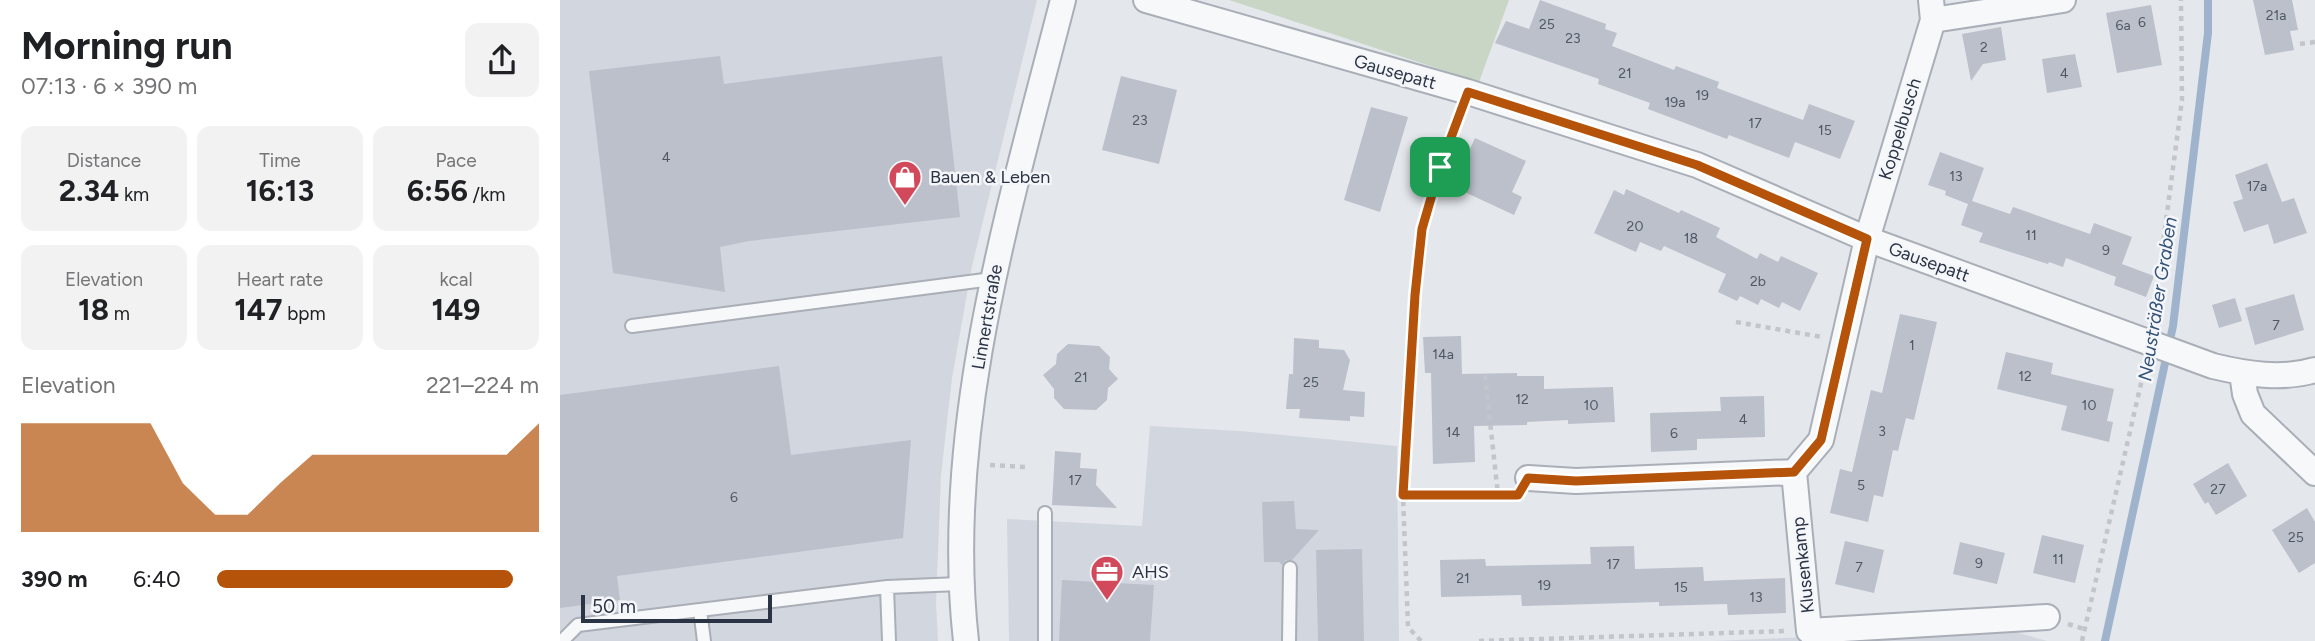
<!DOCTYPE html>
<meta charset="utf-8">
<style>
:root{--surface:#fff;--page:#f2f2f2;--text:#202124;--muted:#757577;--accent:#b45309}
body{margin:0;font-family:Figtree,sans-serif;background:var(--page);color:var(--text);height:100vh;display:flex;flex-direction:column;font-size:26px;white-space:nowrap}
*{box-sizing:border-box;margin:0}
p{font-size:23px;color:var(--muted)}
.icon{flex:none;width:38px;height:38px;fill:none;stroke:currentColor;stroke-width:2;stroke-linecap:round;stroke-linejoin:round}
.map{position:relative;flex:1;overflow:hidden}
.drawer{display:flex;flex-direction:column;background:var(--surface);width:560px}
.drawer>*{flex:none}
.scale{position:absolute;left:21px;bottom:18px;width:191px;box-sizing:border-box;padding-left:7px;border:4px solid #2b3445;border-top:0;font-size:19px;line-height:24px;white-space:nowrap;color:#2b3445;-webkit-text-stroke:5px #f4f6f9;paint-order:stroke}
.pin{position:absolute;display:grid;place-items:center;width:60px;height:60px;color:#fff;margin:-30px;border-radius:14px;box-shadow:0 4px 10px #0006}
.round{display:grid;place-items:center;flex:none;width:74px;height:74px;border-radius:14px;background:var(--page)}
.head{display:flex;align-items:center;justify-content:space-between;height:119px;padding:0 21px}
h1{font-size:38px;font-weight:700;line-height:52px}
.metrics{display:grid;grid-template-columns:repeat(3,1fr);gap:10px;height:119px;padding:7px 21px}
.metrics div{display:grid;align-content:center;border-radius:14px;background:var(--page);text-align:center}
.metrics b{font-size:30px;font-weight:700}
.metrics small{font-size:19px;font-weight:400}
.metrics p{font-size:19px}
.chart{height:196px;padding:14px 21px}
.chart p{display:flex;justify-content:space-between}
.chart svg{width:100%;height:126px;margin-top:7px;fill:var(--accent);opacity:.7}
ul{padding:0 21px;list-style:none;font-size:23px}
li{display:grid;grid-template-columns:112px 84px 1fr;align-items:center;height:52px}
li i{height:18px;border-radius:9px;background:var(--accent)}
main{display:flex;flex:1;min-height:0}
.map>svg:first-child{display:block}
.built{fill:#d2d6de}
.green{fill:#c9d6c5}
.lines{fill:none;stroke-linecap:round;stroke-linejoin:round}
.stream{stroke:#9fb4cc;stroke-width:8}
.building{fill:#bbc0ca}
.service-casing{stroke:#a9aeb7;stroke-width:16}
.minor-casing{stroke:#a9aeb7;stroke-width:28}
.path{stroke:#c2c5cb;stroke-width:4.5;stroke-dasharray:5 5;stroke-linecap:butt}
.service{stroke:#f7f8fa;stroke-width:12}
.minor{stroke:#f7f8fa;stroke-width:24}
.route-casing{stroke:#fff;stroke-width:14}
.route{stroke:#b45309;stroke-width:9}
.labels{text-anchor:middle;stroke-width:5;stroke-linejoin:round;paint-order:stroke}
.number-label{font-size:14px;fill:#4f5766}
.street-label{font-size:18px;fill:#2b3445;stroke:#f4f6f9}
.poi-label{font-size:18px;fill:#2b3445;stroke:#f4f6f9;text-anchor:start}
.water-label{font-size:19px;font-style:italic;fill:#34527a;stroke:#f4f6f9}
</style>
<main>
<section class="drawer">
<div class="head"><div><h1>Morning run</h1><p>07:13 · 6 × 390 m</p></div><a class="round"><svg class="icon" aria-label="share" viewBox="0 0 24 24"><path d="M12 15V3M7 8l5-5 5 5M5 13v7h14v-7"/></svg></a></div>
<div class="metrics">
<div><p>Distance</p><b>2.34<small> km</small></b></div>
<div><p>Time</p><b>16:13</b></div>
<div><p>Pace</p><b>6:56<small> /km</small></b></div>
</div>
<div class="metrics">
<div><p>Elevation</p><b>18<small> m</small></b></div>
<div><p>Heart rate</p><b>147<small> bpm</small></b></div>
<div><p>kcal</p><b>149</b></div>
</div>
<div class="chart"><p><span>Elevation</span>221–224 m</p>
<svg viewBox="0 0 160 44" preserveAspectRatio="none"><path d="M0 44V6L10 6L20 6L30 6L40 6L50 27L60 38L70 38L80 27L90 17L100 17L110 17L120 17L130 17L140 17L150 17L160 6V44z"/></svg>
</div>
<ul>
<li><b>390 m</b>6:40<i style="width:92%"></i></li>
</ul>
</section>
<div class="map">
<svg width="1755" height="641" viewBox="0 0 1755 641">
<rect width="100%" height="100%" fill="#e4e7ec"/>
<path class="built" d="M0,0H477L412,266L392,378L381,475L376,603L378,641H0Z
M590,426L680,431L837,446L839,641H449L447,519L582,526Z
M1444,629L1487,641H1153Z"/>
<path class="green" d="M669,0H949L919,82Z"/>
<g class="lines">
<path class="stream" d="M1545,641L1613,326L1648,33V0"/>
</g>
<path class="building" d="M980,0L1046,24L1045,29L1057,33L1052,46L1114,70L1116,66L1159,82L1157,88L1243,120L1249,104L1295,121L1280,159L1235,142L1229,158L1169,135L1167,139L1088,109L1090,103L1038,84L1039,79L935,43L946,21L969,29Z
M1693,0H1732L1738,30L1730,31L1734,50L1705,55Z
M1591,5L1602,65L1557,73L1546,13Z
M1441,27L1446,60L1423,64L1411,81L1402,34Z
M1515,54L1522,87L1487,93L1482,59Z
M160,56L164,84L382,56L400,217L189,241L160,247L165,292L53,273L29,71Z
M561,76L617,90L599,164L542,150Z
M811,107L848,117L820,212L784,200Z
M915,138L966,161L952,192L962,197L954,215L881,181L887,162L901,169Z
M1380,152L1424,168L1412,201L1450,214L1453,207L1530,234L1534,223L1572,237L1562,264L1594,276L1586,297L1554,285L1556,277L1506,258L1503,267L1489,262L1488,264L1419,242L1423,233L1401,225L1408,204L1385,195L1386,191L1368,185Z
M1707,163L1722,202L1734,198L1747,233L1714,244L1708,224L1684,232L1673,202L1683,199L1675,175Z
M1066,189L1119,213L1121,210L1160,228L1156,237L1197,259L1200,253L1218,262L1221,256L1258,273L1240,311L1222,302L1219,308L1201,299L1198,305L1180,296L1177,301L1158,292L1166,274L1104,246L1101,251L1080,242L1076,252L1034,233L1054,190L1064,195Z
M1734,294L1744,330L1695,345L1685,308Z
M1675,298L1682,321L1659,328L1652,305Z
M1340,314L1377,322L1354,420L1346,418L1338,451L1333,450L1323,497L1314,495L1308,522L1270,513L1280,469L1292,472L1311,390L1322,393Z
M901,336L902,374L957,373V376H984V389L1053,387L1055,422L1008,424V420L967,422V425L914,426L915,462L873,464L871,373H865L863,337Z
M734,338L759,340V348L784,350L790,360L783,390L805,392L804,417L790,416V421L739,418L740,409H726L729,374H733Z
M508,344L539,346L550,357L549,369L558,379L548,388L547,400L536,410L504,409L494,398V389L483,375L496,364L497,354Z
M1446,352L1493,363L1491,374L1554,389L1547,421L1553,422L1549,442L1501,430L1507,406L1437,389Z
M219,366L231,455L351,440L343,538L57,576L60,600L0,608V395Z
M1204,396L1205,437L1137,439V450L1091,452L1090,413L1161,411L1160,397Z
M495,451L521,453L520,468L537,469L536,485L557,508L492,505Z
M1668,463L1687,496L1656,515L1648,502L1645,504L1633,484Z
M734,501L736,529L759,530L732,560H726L722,565L719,562H704L702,502Z
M1747,508L1755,522V563L1739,573L1712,530Z
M1482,535L1524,545L1515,583L1473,573Z
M1285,541L1324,550L1314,593L1275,584Z
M1400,542L1445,553L1437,584L1393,574Z
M1074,546L1075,569L1143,567L1144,581L1225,578L1226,613L1168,615L1167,604L1099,606V602L962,606L961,595L881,597L880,560L925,559L926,566L1031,564L1030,547Z
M802,549L804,641H758L756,550Z
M502,580L594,585L590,641H499Z"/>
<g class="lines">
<defs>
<path id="service" d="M72,326L432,279
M327,587L329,641
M140,610L144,641
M2,641L18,625L327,587L399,584
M485,641V513
M729,641L730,568"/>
<path id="minor" d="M586,0L908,92L1137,165L1307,239L1653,366C1686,374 1722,380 1755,370
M1373,20L1503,0
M1682,373L1685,394L1693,414L1755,473
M1234,472L1249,631L1487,617
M968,478L1016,481L1234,472L1261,440L1307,239L1373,20L1371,0
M406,641C382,427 450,206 503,0"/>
</defs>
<use href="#service" class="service-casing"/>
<use href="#minor" class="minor-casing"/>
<path class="path" d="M1740,44L1755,42
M1593,319L1622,100L1621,0
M1176,322L1262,337
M925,375L938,495
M430,465L466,467
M843,495H951
M1508,624L1524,629
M861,641L848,627L843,495L855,295L862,229L880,167L900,113
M919,641L1226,631
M1522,641L1585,366"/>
<use href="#service" class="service"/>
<use href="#minor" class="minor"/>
</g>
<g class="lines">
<defs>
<path id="route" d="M908,92L1137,165L1307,239L1261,440L1234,472L1016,481L968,478L958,495H843L855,295L862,229L880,167Z"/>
</defs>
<use href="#route" class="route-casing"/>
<use href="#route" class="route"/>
</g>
<defs>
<symbol id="shop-pin" viewBox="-11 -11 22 30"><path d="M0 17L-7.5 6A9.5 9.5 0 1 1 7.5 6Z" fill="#d1495b" stroke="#f4f6f9"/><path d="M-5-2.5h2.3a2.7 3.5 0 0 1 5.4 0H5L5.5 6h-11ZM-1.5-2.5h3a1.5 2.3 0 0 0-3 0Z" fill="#fff"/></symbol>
<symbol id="office-pin" viewBox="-11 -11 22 30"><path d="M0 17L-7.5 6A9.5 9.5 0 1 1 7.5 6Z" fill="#d1495b" stroke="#f4f6f9"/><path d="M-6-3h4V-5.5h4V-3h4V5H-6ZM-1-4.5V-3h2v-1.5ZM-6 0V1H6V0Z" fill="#fff"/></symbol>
</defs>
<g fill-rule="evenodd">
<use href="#shop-pin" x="326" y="158" width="38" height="52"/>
<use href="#office-pin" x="528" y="553" width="38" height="52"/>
</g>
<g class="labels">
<g class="number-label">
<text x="1716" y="20">21a</text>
<text x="1582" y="27">6</text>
<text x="987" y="29">25</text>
<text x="1563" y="30">6a</text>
<text x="1013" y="43">23</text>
<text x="1424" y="52">2</text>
<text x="1065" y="78">21</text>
<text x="1504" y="78">4</text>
<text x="1142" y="100">19</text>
<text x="1115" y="107">19a</text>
<text x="580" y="125">23</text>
<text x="1195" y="128">17</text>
<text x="1265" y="135">15</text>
<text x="106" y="162">4</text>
<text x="1396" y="181">13</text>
<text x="1697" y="191">17a</text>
<text x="1075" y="231">20</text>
<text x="1471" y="240">11</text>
<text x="1131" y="243">18</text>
<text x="1546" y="255">9</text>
<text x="1198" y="286">2b</text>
<text x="1716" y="330">7</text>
<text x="1352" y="350">1</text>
<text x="883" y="359">14a</text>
<text x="1465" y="381">12</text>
<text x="521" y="382">21</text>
<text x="751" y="387">25</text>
<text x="962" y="404">12</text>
<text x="1031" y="410">10</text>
<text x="1529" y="410">10</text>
<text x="1183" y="424">4</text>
<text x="1322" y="436">3</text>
<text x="893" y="437">14</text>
<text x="1114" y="438">6</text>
<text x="515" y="485">17</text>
<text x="1301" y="490">5</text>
<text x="1658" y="494">27</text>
<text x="174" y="502">6</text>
<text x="1736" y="542">25</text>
<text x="1498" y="564">11</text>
<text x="1419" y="568">9</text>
<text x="1053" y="569">17</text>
<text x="1299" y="572">7</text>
<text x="903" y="583">21</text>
<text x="984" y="590">19</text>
<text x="1121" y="592">15</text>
<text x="1196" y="602">13</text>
</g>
<g class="street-label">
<text transform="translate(835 72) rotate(16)" y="6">Gausepatt</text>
<text transform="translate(1340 129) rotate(-73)" y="6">Koppelbusch</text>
<text transform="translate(1369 262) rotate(20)" y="6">Gausepatt</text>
<text transform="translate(427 317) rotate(-80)" y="6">Linnertstraße</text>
<text transform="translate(1243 565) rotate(-96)" y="6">Klusenkamp</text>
</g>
<g class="poi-label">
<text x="370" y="183">Bauen &amp; Leben</text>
<text x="572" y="578">AHS</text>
</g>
<g class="water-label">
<text transform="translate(1597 299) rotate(-81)" y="7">Neusträßer Graben</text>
</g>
</g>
</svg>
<div class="scale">50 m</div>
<div class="pin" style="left:880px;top:167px;background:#1e9e55"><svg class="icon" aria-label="arrive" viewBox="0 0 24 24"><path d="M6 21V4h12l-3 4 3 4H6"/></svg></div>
</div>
</main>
